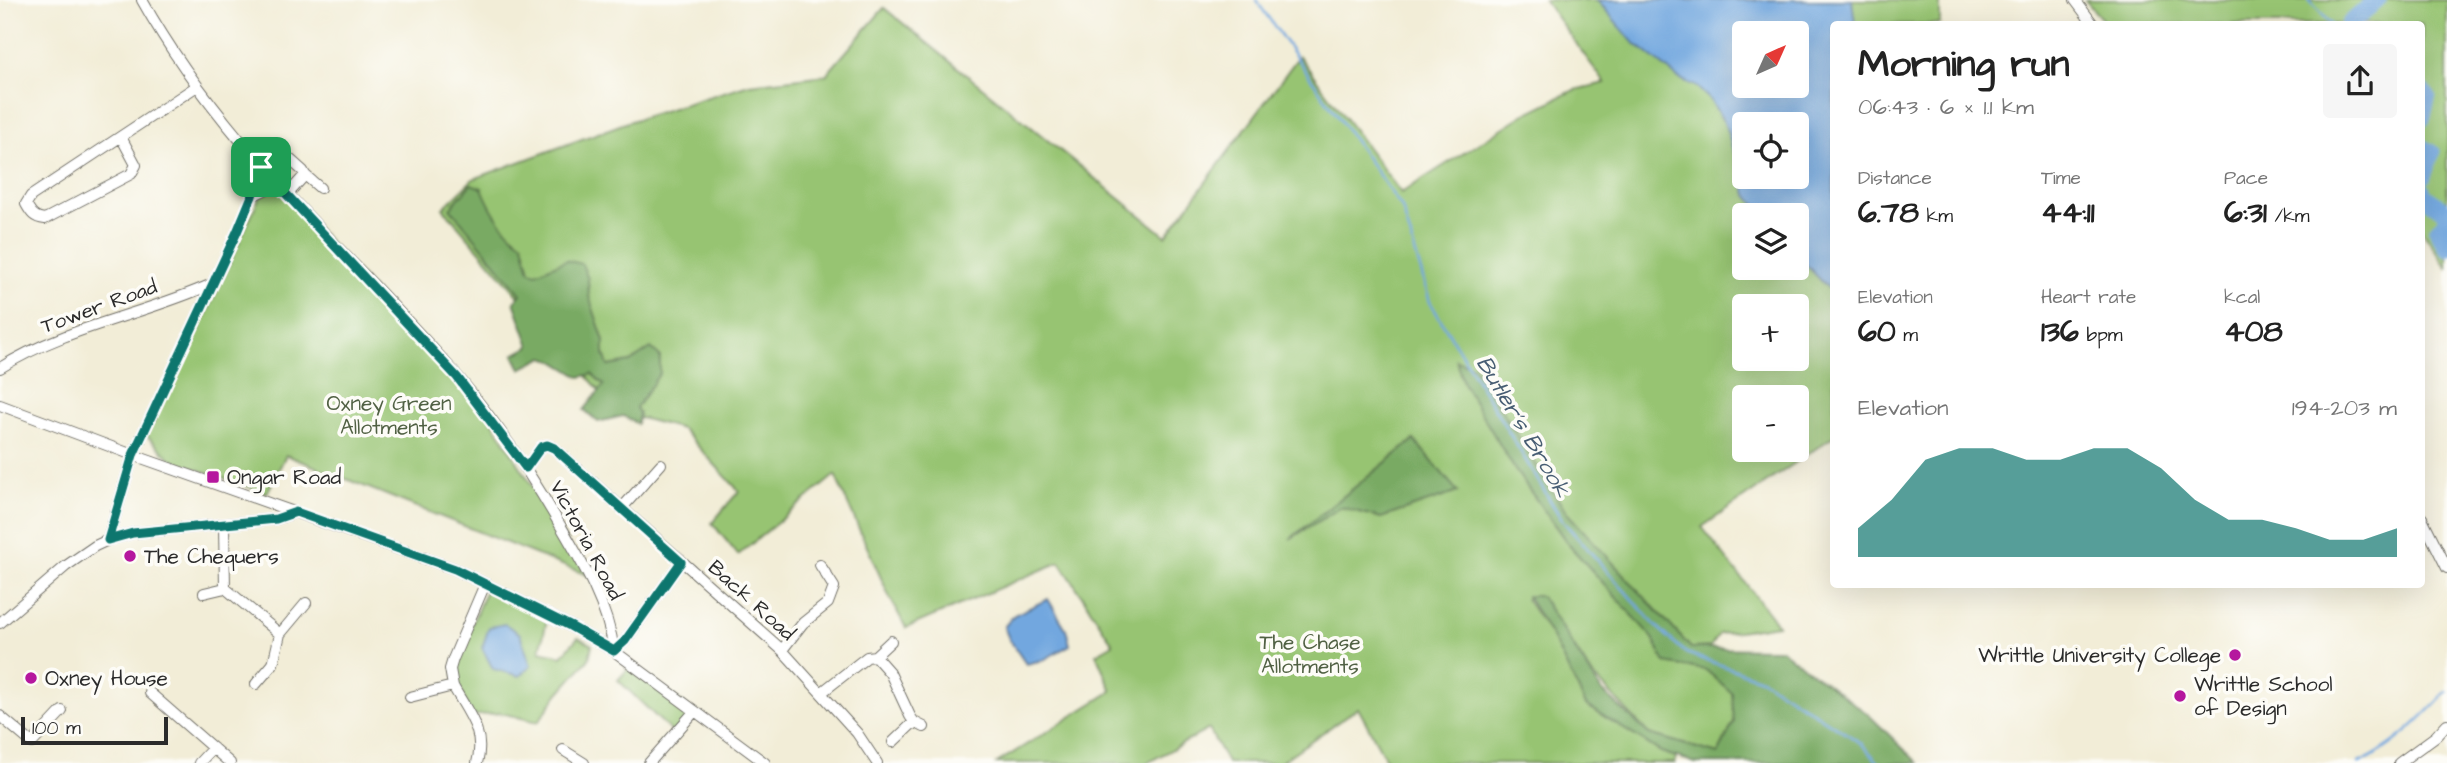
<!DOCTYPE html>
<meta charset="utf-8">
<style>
:root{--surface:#fff;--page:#f6f6f6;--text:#222;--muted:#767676;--accent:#0f766e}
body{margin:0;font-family:"Architects Daughter",sans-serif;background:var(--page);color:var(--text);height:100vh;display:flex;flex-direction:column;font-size:26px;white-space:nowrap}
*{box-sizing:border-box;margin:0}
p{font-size:23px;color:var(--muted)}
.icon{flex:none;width:38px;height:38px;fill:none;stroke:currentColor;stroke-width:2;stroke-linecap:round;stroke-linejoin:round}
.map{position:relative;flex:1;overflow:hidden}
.details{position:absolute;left:1830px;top:21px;width:595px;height:567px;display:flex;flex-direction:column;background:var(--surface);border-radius:7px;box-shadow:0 7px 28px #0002}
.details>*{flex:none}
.needle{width:46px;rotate:45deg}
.fabs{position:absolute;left:1732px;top:21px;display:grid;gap:14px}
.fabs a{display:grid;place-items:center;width:77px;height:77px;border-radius:7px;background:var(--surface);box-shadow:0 7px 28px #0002;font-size:35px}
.scale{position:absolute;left:21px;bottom:18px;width:147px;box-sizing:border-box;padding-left:7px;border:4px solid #2b2b2b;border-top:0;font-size:19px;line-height:24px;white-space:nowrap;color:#2b2b2b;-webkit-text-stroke:5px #fdfcf7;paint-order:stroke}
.pin{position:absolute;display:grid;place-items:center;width:60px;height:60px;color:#fff;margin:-30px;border-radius:14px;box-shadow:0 4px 10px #0006}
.round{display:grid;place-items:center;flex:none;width:74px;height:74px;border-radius:7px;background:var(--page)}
.overview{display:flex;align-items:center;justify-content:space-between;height:119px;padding:0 28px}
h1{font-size:38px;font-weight:800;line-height:52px}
.stats{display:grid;grid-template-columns:repeat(3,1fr);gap:10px;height:119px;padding:7px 28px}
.stats div{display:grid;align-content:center}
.stats b{font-size:30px;font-weight:800}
.stats small{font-size:19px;font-weight:400}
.stats p{font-size:19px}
.chart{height:196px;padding:14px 28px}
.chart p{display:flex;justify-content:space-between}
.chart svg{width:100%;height:126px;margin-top:7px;fill:var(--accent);opacity:.7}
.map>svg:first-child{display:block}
.green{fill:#97c472;stroke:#61784e;stroke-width:2;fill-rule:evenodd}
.forest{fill:#79aa64;stroke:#526a48;stroke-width:2}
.water{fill:#72a7df;stroke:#4e6985;stroke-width:2;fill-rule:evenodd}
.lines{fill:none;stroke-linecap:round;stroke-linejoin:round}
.stream{stroke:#72a7df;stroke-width:2.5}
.river{stroke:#72a7df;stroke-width:18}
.minor-casing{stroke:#716f67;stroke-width:12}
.minor{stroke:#fff;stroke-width:10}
.route-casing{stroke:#fff;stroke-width:14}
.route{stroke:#0f766e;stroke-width:9}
.poi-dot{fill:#b5179e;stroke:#fdfcf7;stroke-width:2.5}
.labels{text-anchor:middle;stroke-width:7;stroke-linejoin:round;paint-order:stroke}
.street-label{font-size:21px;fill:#2b2b2b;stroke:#fdfcf7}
.park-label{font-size:21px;fill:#516144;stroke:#fdfcf7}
.poi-label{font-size:21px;fill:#2b2b2b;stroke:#fdfcf7;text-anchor:start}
.water-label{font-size:23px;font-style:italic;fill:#475d73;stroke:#fdfcf7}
</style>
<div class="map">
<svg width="2447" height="763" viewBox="0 0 2447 763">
<rect width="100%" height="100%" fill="#fdfcf7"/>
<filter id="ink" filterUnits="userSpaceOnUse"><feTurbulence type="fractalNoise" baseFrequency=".0143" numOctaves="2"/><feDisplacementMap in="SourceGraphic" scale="14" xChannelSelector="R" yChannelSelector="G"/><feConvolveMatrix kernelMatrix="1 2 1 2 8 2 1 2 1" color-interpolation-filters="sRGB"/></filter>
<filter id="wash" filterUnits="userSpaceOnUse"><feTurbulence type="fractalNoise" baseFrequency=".00686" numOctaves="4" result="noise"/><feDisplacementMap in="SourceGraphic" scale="28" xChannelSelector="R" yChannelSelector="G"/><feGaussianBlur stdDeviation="1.57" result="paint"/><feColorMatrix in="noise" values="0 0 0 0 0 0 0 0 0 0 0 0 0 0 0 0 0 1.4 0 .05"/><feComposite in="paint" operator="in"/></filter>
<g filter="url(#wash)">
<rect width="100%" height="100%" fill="#f2edd7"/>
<path class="green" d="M1544,0H1940V24H1834V436L1702,527L1778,625L1719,634L1710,647L1691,648L1566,512L1474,366L1456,360L1515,470L1569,545L1653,638L1665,662L1706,670L1733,693L1734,722L1718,754L1649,734L1591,673L1541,596L1526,599L1552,637L1586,705L1661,752L1676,757L1675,763H1388L1358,708L1279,763H1227L1209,729L1147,763H997L1112,691L1096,654L1113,644L1060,562L906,628L889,596L835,475L738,555L712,523L739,491L682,429L618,412L443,208L473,179L628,122L749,84L826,75L884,8L1166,236L1299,56L1401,193L1523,115L1574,90L1605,83ZM1745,33H1797V86H1745ZM1745,124H1797V177H1745ZM1745,215H1797V268H1745ZM1745,306H1797V359H1745ZM1745,397H1797V450H1745ZM1414,440L1457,492L1381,518L1341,507L1298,533Z
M2085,0H2447V268L2422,230V24H2106Z
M261,167L490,417L587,575L286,455L267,493L173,461L143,432L199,330L265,185Z
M487,587L547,620L540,651L562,656L578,637L592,645L589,659L559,693L538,722L501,713L471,716L454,676L458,658Z
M632,664L694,712L674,734L618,680Z"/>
<path class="forest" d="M471,184L482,188C490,208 503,231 523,243L530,271L536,273L566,260L582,264L588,279L589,296L604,341V353L608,366L630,362L651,348L660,356V373L636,408L639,413L637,424L623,416L598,422L584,410L604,385L592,374L580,377L554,361L544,357L521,369L514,355L530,346L514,302L521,294L450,208Z
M1456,360L1474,366L1566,512L1691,648L1780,649L1868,714L1918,763H1696L1661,752L1586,705L1552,637L1527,596H1541L1601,690L1649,734L1718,754L1734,722L1732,693L1706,670L1665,663L1653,638L1569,545L1515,470L1463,383Z
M1414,440L1458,492L1381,518L1341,507L1290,539Z"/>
<path class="water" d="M1597,0H1852L1855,24H1834V290L1829,289L1797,255V215H1764L1747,194L1724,122L1711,101L1697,87L1678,78L1632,41ZM1745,33H1797V86H1745ZM1745,124H1797V177H1745Z
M1048,599L1066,629L1070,645L1043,660L1026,664L1009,639L1004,627L1014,615Z
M505,624L520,634L531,666L520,676L493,669L482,648L489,627Z"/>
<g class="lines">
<path class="stream" d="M1256,0L1402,208L1430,302L1562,520L1655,625L1686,653L1761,679L1861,743L1879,763
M2309,0L2331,24
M2359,763C2394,748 2421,719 2447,692"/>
<path class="river" d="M2350,24L2377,0
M2422,91L2427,97L2422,118
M2422,148L2431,153L2422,177
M2422,191L2423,196L2447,212
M2447,222L2438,230L2447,247"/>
</g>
</g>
<g filter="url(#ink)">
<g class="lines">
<defs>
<path id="minor" d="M142,0C224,148 349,251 458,377C497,423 530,473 560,525C583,564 608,606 614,651
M2075,0L2093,24
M121,137L136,165L131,174L45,219C34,218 31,213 26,204L31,196L197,86
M284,154L303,171L305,175L287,195
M305,175L320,188
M252,196L277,184
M0,368C65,327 143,315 212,284
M0,405L133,455L455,569L570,626L614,651L765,763
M526,468L541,447L547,445L554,448L782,650L857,733L877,763
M622,508L661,464
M2422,518L2447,568
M224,524L225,588
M108,540L133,455L237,232L252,196L261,167
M204,593L225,588L280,634L306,603
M0,623L66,566L95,546L108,540L133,533L276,519L296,512
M782,650L803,623L828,603L834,587L820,565
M614,651L625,641L681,562
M875,656L891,641
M256,684L273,664L280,634
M453,686C467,712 486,731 477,763
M150,693L230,763
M821,693L867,657L875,656L890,673L910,716L914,722L924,727
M410,697L453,686L450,669L453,659L485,584
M0,716L32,743L62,711
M893,742L914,722
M563,750L584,763
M199,763L213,748
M649,763L694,712
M2399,763L2436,736L2447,724"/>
</defs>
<use href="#minor" class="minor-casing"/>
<use href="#minor" class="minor"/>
</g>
</g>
<g class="lines" filter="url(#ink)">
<defs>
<path id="route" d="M261,167L457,377L526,468L541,447L547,445L554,448L681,562L625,641L614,651L570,626L455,569L296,512L276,519L133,533L108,540L133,455L237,232L252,196Z"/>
</defs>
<use href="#route" class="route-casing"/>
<use href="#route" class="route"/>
</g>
<g class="poi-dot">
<rect x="206" y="470" width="14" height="14" rx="3.5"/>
<circle cx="130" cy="556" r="7"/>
<circle cx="2235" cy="655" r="7"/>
<circle cx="31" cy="678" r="7"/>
<circle cx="2180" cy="696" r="7"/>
</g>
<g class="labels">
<g class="street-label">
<text transform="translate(99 306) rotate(-20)" y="7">Tower Road</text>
<text transform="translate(587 540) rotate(62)" y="7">Victoria Road</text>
<text transform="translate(752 600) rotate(42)" y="7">Back Road</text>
</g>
<g class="park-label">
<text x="389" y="410">Oxney Green<tspan x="389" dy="24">Allotments</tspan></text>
<text x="1310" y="649">The Chase<tspan x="1310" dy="24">Allotments</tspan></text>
</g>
<g class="poi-label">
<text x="227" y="484">Ongar Road</text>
<text x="144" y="563">The Chequers</text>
<text x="2221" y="662" text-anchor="end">Writtle University College</text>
<text x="45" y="685">Oxney House</text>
<text x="2194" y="691">Writtle School<tspan x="2194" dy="24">of Design</tspan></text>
</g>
<g class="water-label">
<text transform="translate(1524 426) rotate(59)" y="8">Butler's Brook</text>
</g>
</g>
</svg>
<div class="fabs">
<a><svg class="needle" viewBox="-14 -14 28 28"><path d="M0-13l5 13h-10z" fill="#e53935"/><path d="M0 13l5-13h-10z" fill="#767676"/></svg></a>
<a><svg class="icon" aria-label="locate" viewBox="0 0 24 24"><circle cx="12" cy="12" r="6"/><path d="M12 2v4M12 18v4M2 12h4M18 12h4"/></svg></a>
<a><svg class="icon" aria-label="layers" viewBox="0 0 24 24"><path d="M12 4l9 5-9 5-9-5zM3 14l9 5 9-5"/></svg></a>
<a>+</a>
<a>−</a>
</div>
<div class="scale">100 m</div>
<div class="pin" style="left:261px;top:167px;background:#1e9e55"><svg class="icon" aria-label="arrive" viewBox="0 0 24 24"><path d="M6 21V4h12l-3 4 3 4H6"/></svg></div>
<section class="details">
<div class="overview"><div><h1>Morning run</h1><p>06:43 · 6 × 1.1 km</p></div><a class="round"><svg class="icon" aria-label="share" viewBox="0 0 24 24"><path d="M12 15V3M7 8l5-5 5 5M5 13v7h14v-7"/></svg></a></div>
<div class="stats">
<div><p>Distance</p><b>6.78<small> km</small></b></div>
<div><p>Time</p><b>44:11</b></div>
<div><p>Pace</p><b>6:31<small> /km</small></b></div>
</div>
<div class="stats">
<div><p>Elevation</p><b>60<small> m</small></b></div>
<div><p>Heart rate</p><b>136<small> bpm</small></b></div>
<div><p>kcal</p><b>408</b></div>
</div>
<div class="chart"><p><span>Elevation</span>194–203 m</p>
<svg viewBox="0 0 160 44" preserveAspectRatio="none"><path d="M0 44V34L10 24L20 10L30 6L40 6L50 10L60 10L70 6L80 6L90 13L100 24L110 31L120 31L130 34L140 38L150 38L160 34V44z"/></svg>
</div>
</section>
</div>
